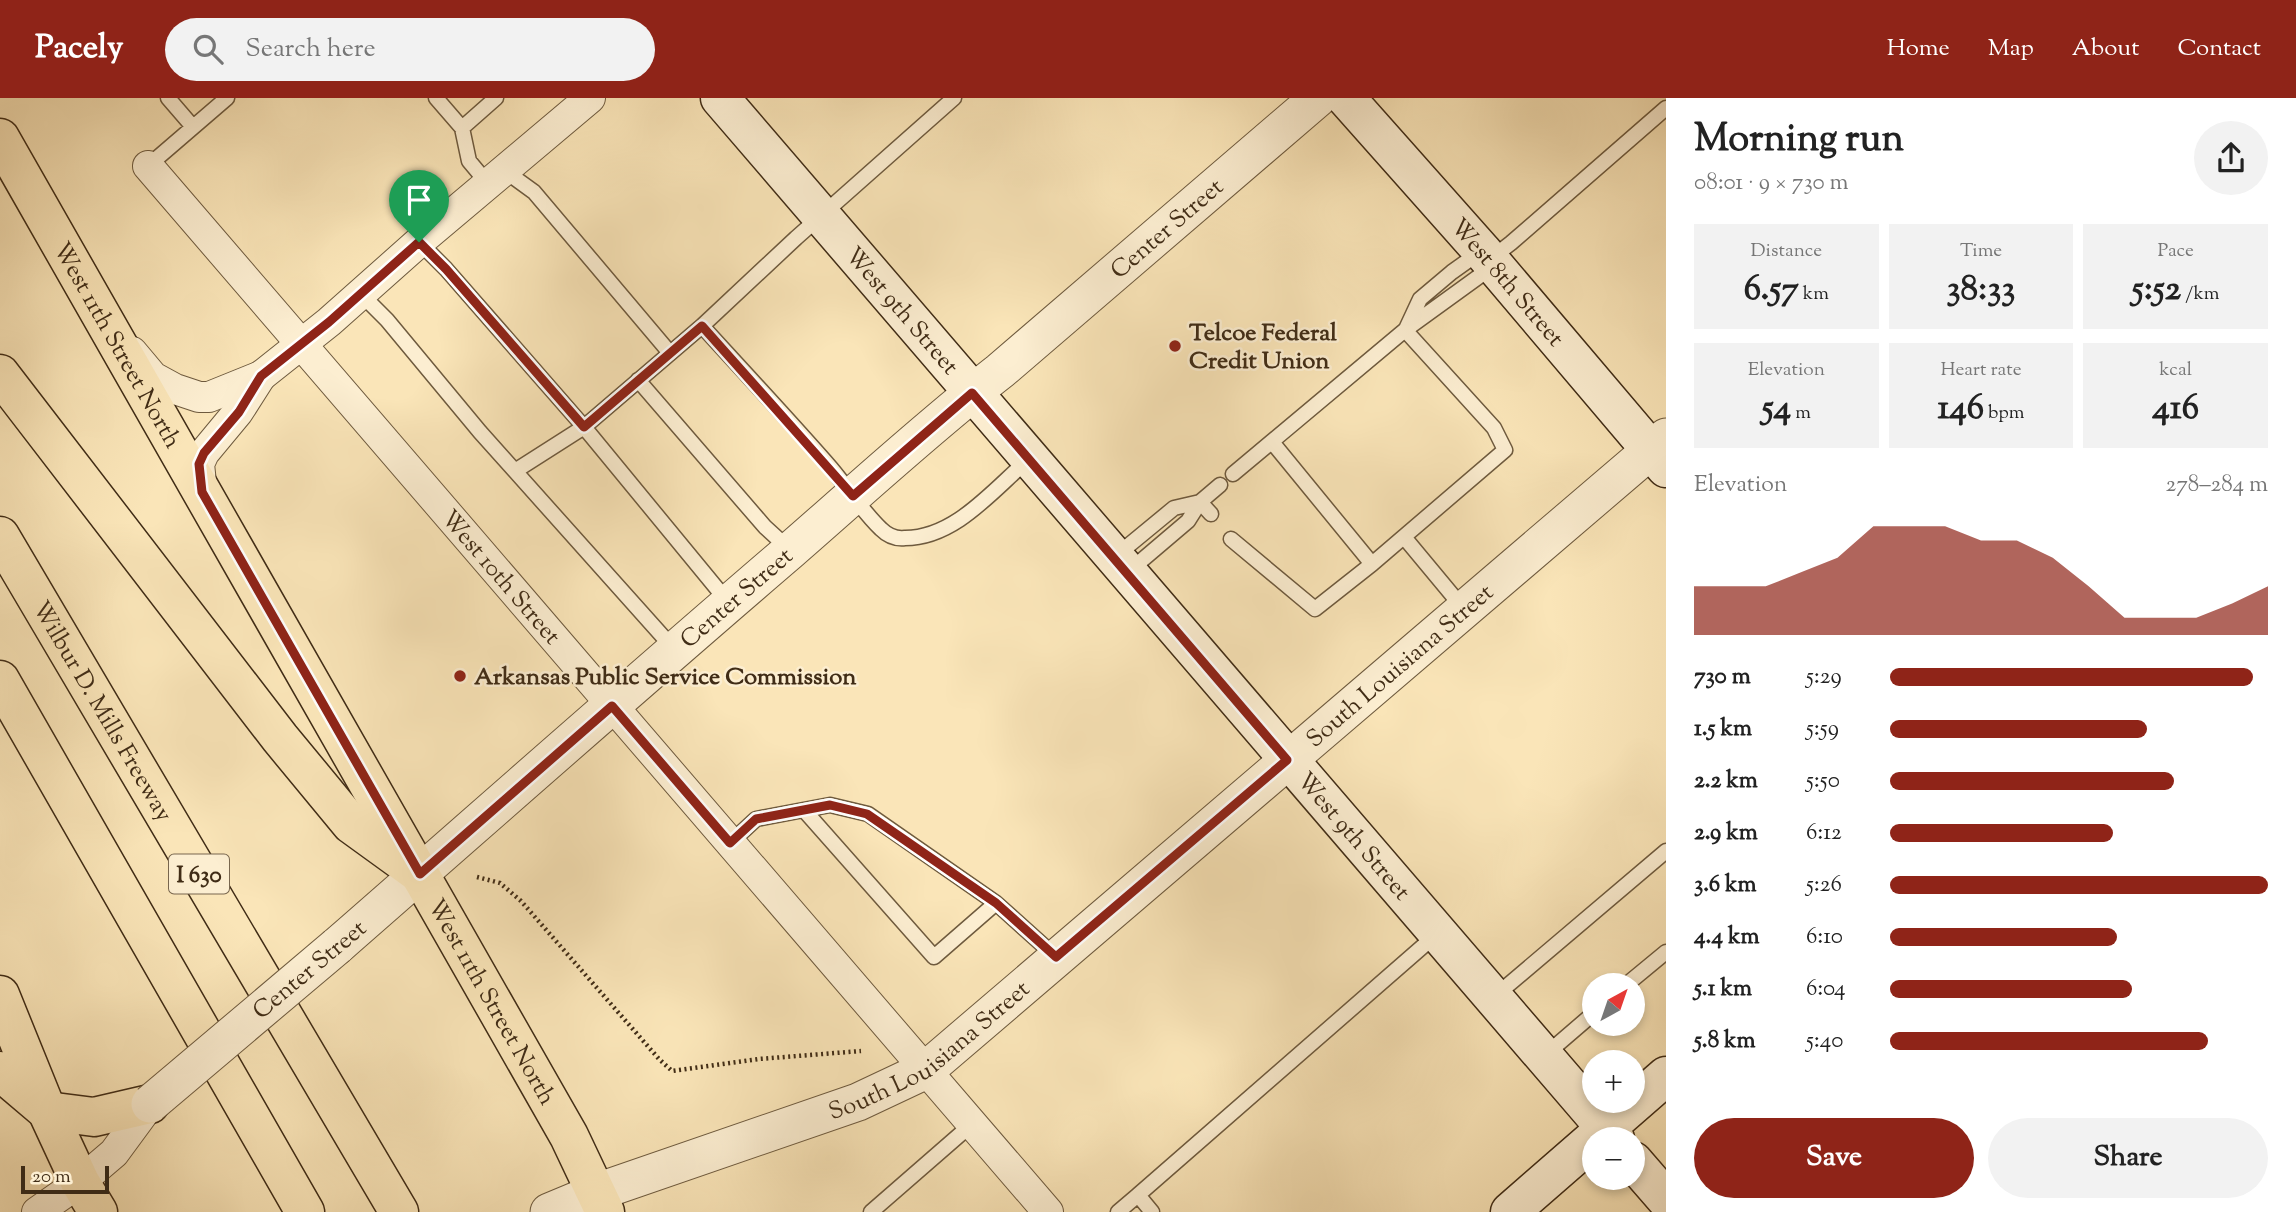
<!DOCTYPE html>
<meta charset="utf-8">
<style>
:root{--surface:#fff;--page:#f2f2f2;--text:#222;--muted:#767676;--accent:#8f2418}
body{margin:0;font-family:"Sorts Mill Goudy",serif;background:var(--page);color:var(--text);height:100vh;display:flex;flex-direction:column;font-size:26px;white-space:nowrap}
*{box-sizing:border-box;margin:0}
p{font-size:23px;color:var(--muted)}
.icon{flex:none;width:38px;height:38px;fill:none;stroke:currentColor;stroke-width:2;stroke-linecap:round;stroke-linejoin:round}
.map{position:relative;flex:1;overflow:hidden}
.details{display:flex;flex-direction:column;background:var(--surface);width:630px}
.details>*{flex:none}
.needle{width:46px;rotate:40deg}
.buttons{position:absolute;left:1582px;top:875px;display:grid;gap:14px}
.buttons a{display:grid;place-items:center;width:63px;height:63px;border-radius:50%;background:var(--surface);box-shadow:0 4px 10px #0003;font-size:35px}
.scale{position:absolute;left:21px;bottom:18px;width:88px;box-sizing:border-box;padding-left:7px;border:4px solid #402c16;border-top:0;font-size:19px;line-height:24px;white-space:nowrap;color:#402c16;-webkit-text-stroke:5px #fceed1;paint-order:stroke}
.pin{position:absolute;display:grid;place-items:center;width:60px;height:60px;color:#fff;margin:-72px -30px;border-radius:50% 50% 50% 0;rotate:-45deg;box-shadow:0 0 7px #0007}
.pin .icon{rotate:45deg}
.round{display:grid;place-items:center;flex:none;width:74px;height:74px;border-radius:37px;background:var(--page)}
.head{display:flex;align-items:center;justify-content:space-between;height:119px;padding:0 28px}
h1{font-size:38px;font-weight:700;line-height:52px}
.figures{display:grid;grid-template-columns:repeat(3,1fr);gap:10px;height:119px;padding:7px 28px}
.figures div{display:grid;align-content:center;border-radius:0px;background:var(--page);text-align:center}
.figures b{font-size:35px;font-weight:700}
.figures small{font-size:19px;font-weight:400}
.figures p{font-size:19px}
.chart{height:196px;padding:14px 28px}
.chart p{display:flex;justify-content:space-between}
.chart svg{width:100%;height:126px;margin-top:7px;fill:var(--accent);opacity:.7}
.action{display:flex;gap:14px;margin-top:auto;padding:14px 28px}
.action a{flex:1;height:80px;border-radius:42px;background:var(--accent);color:#fff;font-size:28px;font-weight:700;line-height:80px;text-align:center}
.action a+a{background:var(--page);color:var(--text)}
ul{padding:0 28px;list-style:none;font-size:23px}
li{display:grid;grid-template-columns:112px 84px 1fr;align-items:center;height:52px}
li i{height:18px;border-radius:9px;background:var(--accent)}
header{display:flex;align-items:center;gap:42px;box-sizing:border-box;height:98px;padding:0 35px;background:var(--accent);color:#fff}
header strong{font-size:33px}
nav{display:flex;gap:38px;margin-inline-start:auto;font-size:24px}
.search{width:490px;height:63px;background:var(--page);display:flex;align-items:center;gap:18px;box-sizing:border-box;padding:0 24px;border-radius:38px;color:var(--muted);font-size:26px}
main{display:flex;flex:1;min-height:0}
.map>svg:first-child{display:block}
.lines{fill:none;stroke-linecap:round;stroke-linejoin:round}
.service-casing{stroke:#6e5a3e;stroke-width:17}
.minor-casing{stroke:#6e5a3e;stroke-width:32}
.tertiary-casing{stroke:#6e5a3e;stroke-width:39}
.secondary-casing{stroke:#402c16;stroke-width:41}
.primary-casing{stroke:#402c16;stroke-width:41}
.motorway-casing{stroke:#402c16;stroke-width:41}
.path{stroke:#402c16;stroke-width:4.5;stroke-dasharray:2 3.5;stroke-linecap:butt}
.service{stroke:#fceed1;stroke-width:14}
.minor{stroke:#fceed1;stroke-width:30}
.tertiary{stroke:#fceed1;stroke-width:37}
.secondary{stroke:#fceed1;stroke-width:38}
.primary{stroke:#fae5b8;stroke-width:38}
.motorway{stroke:#fae5b8;stroke-width:38}
.tertiary-bridge-casing{stroke:#6e5a3e;stroke-width:39;stroke-linecap:butt}
.tertiary-bridge{stroke:#fceed1;stroke-width:37}
.route-casing{stroke:#fff;stroke-width:14}
.route{stroke:#8f2418;stroke-width:9}
.poi-dot{fill:#8f2418;stroke:#fceed1;stroke-width:2.5}
.labels{text-anchor:middle;stroke-width:5;stroke-linejoin:round;paint-order:stroke}
.shield{fill:#fceed1;stroke:#78664e;stroke-width:2}
.shield-label{font-size:23px;font-weight:bold;fill:#402c16}
.street-label{font-size:24px;fill:#402c16;stroke:#fceed1}
.poi-label{font-size:24px;font-weight:bold;fill:#402c16;stroke:#fceed1;text-anchor:start}
</style>
<header>
<strong>Pacely</strong>
<div class="search"><svg class="icon" aria-label="search" viewBox="0 0 24 24"><circle cx="10" cy="10" r="6"/><path d="M15 15l6 6"/></svg>Search here</div>
<nav><a>Home</a><a>Map</a><a>About</a><a>Contact</a></nav>
</header>
<main>
<div class="map">
<svg width="1666" height="1114" viewBox="0 0 1666 1114">
<rect width="100%" height="100%" fill="#fae5b8"/>
<filter id="stains"><feTurbulence type="fractalNoise" baseFrequency=".00286" numOctaves="4"/><feColorMatrix values="0 0 0 0 .2 0 0 0 0 .09 0 0 0 0 .02 0 0 0 .5 -.17"/></filter>
<radialGradient id="worn" r=".72"><stop offset=".6" stop-color="#630" stop-opacity="0"/><stop offset="1" stop-color="#630" stop-opacity=".3"/></radialGradient>
<g class="lines">
<defs>
<path id="service" d="M168,0L193,29
M436,0L462,30L469,63L489,87
M462,30L496,0
M148,68L227,0
M505,73L534,94L670,255
M419,144L446,171L584,329L728,504
M1489,162L1511,145L1666,10
M361,196L387,222L480,334L674,551
M702,228C745,275 789,322 831,370C848,390 862,413 881,431C888,438 896,441 905,440C955,440 993,392 1028,362
M1406,231L1420,201L1452,174L1480,154
M638,282L765,429L789,451
M1272,344L1372,466L1505,352L1494,330L1405,232
M515,373L584,329L702,228L796,140L954,0
M1233,376L1405,232L1492,169
M1200,404L1211,416
M1404,439L1463,510
M1231,441L1315,511L1372,466
M1117,457L1174,410L1200,404
M1128,474L1188,423L1200,404L1220,387
M804,712L934,859L996,805L1055,858
M730,745L756,721L830,707L868,716L996,805
M1626,887L1666,854
M1494,899L1666,753
M1544,958L1594,915
M1138,1097L1437,836
M871,1114L972,1026
M1118,1114L1138,1097L1152,1114"/>
<g id="minor">
<path id="s1" d="M148,68L1048,1114"/>
<path d="M132,254L153,279L175,291L199,299H209L261,278L329,224L419,144L590,0"/>
<path d="M202,394L199,366L204,355L238,314L261,278"/>
<path d="M37,1114L80,1084L114,1055L150,1006"/>
</g>
<g id="tertiary">
<path id="s2" d="M337,848C488,716 638,583 791,452C860,392 927,330 1000,273L1318,0"/>
<path id="s3" d="M549,1114L597,1094L858,1004L926,972L1666,339"/>
</g>
<g id="secondary">
<path id="s4" d="M720,0L1615,1041"/>
<path id="s5" d="M1346,0L1482,153L1666,370"/>
<path d="M1633,1063L1666,1101"/>
<path d="M1510,1114L1666,978"/>
</g>
<g id="primary">
<path id="s6" d="M0,40L569,1038L605,1114"/>
<path d="M0,973L47,1013L80,1084L98,1114"/>
<path d="M47,1013L94,1019L150,1006"/>
</g>
<g id="motorway">
<path d="M0,276L280,640L351,726L420,776"/>
<path id="s7" d="M0,438L399,1114"/>
<path d="M0,582L305,1114"/>
<path d="M0,897L47,1013"/>
</g>
</defs>
<use href="#service" class="service-casing"/>
<use href="#minor" class="minor-casing"/>
<use href="#tertiary" class="tertiary-casing"/>
<use href="#secondary" class="secondary-casing"/>
<use href="#primary" class="primary-casing"/>
<use href="#motorway" class="motorway-casing"/>
<path class="path" d="M477,779L500,785L521,803L659,961L672,973L759,961L861,953"/>
<use href="#service" class="service"/>
<use href="#minor" class="minor"/>
<use href="#tertiary" class="tertiary"/>
<use href="#secondary" class="secondary"/>
<use href="#primary" class="primary"/>
<use href="#motorway" class="motorway"/>
<defs>
<path id="tertiary-bridge" d="M150,1006L337,848"/>
</defs>
<use href="#tertiary-bridge" class="tertiary-bridge-casing"/>
<use href="#tertiary-bridge" class="tertiary-bridge"/>
</g>
<g class="lines">
<defs>
<path id="route" d="M419,144L446,171L584,329L702,228L853,398L972,295L1287,662L1056,859L996,805L867,716L830,707L756,721L730,745L612,608L420,776L202,394L199,366L204,355L239,314L261,278L329,224Z"/>
</defs>
<use href="#route" class="route-casing"/>
<use href="#route" class="route"/>
</g>
<g class="poi-dot">
<circle cx="1175" cy="248" r="7"/>
<circle cx="460" cy="578" r="7"/>
</g>
<g class="labels">
<rect class="shield" x="169" y="756.5" width="60" height="39" rx="5"/>
<g class="shield-label">
<text x="199" y="784">I 630</text>
</g>
<g class="street-label">
<text dy="8" stroke="none"><textPath href="#s2" startOffset="1097">Center Street</textPath></text>
<text dy="8" stroke="none"><textPath href="#s5" startOffset="245">West 8th Street</textPath></text>
<text dy="8" stroke="none"><textPath href="#s4" startOffset="280">West 9th Street</textPath></text>
<text dy="8" stroke="none"><textPath href="#s6" startOffset="238">West 11th Street North</textPath></text>
<text dy="8" stroke="none"><textPath href="#s1" startOffset="542">West 10th Street</textPath></text>
<text dy="8" stroke="none"><textPath href="#s2" startOffset="530">Center Street</textPath></text>
<text dy="8" stroke="none"><textPath href="#s3" startOffset="1026">South Louisiana Street</textPath></text>
<text dy="8" stroke="none"><textPath href="#s7" startOffset="203">Wilbur D. Mills Freeway</textPath></text>
<text dy="8" stroke="none"><textPath href="#s4" startOffset="973">West 9th Street</textPath></text>
<text transform="translate(309 871) rotate(-40)" y="8">Center Street</text>
<text dy="8" stroke="none"><textPath href="#s6" startOffset="994">West 11th Street North</textPath></text>
<text dy="8" stroke="none"><textPath href="#s3" startOffset="416">South Louisiana Street</textPath></text>
</g>
<g class="poi-label">
<text x="1189" y="242">Telcoe Federal<tspan x="1189" dy="28">Credit Union</tspan></text>
<text x="474" y="586">Arkansas Public Service Commission</text>
</g>
</g>
<rect width="100%" height="100%" filter="url(#stains)"/>
<rect width="100%" height="100%" fill="url(#worn)"/>
</svg>
<div class="buttons">
<a><svg class="needle" viewBox="-14 -14 28 28"><path d="M0-13l5 13h-10z" fill="#e53935"/><path d="M0 13l5-13h-10z" fill="#767676"/></svg></a>
<a>+</a>
<a>−</a>
</div>
<div class="scale">20 m</div>
<div class="pin" style="left:419px;top:144px;background:#1e9e55"><svg class="icon" aria-label="arrive" viewBox="0 0 24 24"><path d="M6 21V4h12l-3 4 3 4H6"/></svg></div>
</div>
<section class="details">
<div class="head"><div><h1>Morning run</h1><p>08:01 · 9 × 730 m</p></div><a class="round"><svg class="icon" aria-label="share" viewBox="0 0 24 24"><path d="M12 15V3M7 8l5-5 5 5M5 13v7h14v-7"/></svg></a></div>
<div class="figures">
<div><p>Distance</p><b>6.57<small> km</small></b></div>
<div><p>Time</p><b>38:33</b></div>
<div><p>Pace</p><b>5:52<small> /km</small></b></div>
</div>
<div class="figures">
<div><p>Elevation</p><b>54<small> m</small></b></div>
<div><p>Heart rate</p><b>146<small> bpm</small></b></div>
<div><p>kcal</p><b>416</b></div>
</div>
<div class="chart"><p><span>Elevation</span>278–284 m</p>
<svg viewBox="0 0 160 44" preserveAspectRatio="none"><path d="M0 44V27L10 27L20 27L30 22L40 17L50 6L60 6L70 6L80 11L90 11L100 17L110 27L120 38L130 38L140 38L150 33L160 27V44z"/></svg>
</div>
<ul>
<li><b>730 m</b>5:29<i style="width:96%"></i></li>
<li><b>1.5 km</b>5:59<i style="width:68%"></i></li>
<li><b>2.2 km</b>5:50<i style="width:75%"></i></li>
<li><b>2.9 km</b>6:12<i style="width:59%"></i></li>
<li><b>3.6 km</b>5:26<i style="width:100%"></i></li>
<li><b>4.4 km</b>6:10<i style="width:60%"></i></li>
<li><b>5.1 km</b>6:04<i style="width:64%"></i></li>
<li><b>5.8 km</b>5:40<i style="width:84%"></i></li>
</ul>
<div class="action"><a>Save</a><a>Share</a></div>
</section>
</main>
